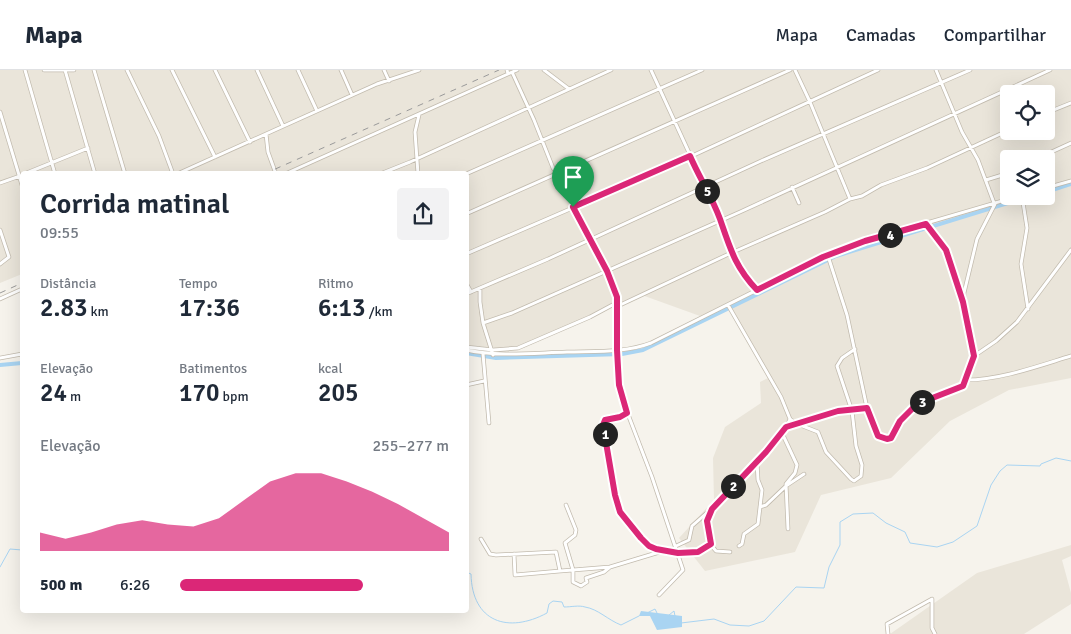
<!DOCTYPE html>
<html lang="pt">
<meta charset="utf-8">
<style>
:root{--surface:#fff;--page:#f2f2f3;--text:#1f2937;--muted:#747a83;--line:#e0e1e3;--accent:#db2777}
body{margin:0;font-family:Signika,sans-serif;background:var(--page);color:var(--text);height:100vh;display:flex;flex-direction:column;font-size:19px;white-space:nowrap}
*{box-sizing:border-box;margin:0}
p{font-size:16px;color:var(--muted)}
.icon{flex:none;width:28px;height:28px;fill:none;stroke:currentColor;stroke-width:2;stroke-linecap:round;stroke-linejoin:round}
.map{position:relative;flex:1;overflow:hidden}
.side{position:absolute;left:20px;top:101px;width:449px;height:442px;display:flex;flex-direction:column;background:var(--surface);border-radius:5px;box-shadow:0 5px 20px #0002}
.side>*{flex:none}
.tools{position:absolute;left:1000px;top:15px;display:grid;gap:10px}
.tools a{display:grid;place-items:center;width:55px;height:55px;border-radius:5px;background:var(--surface);box-shadow:0 5px 20px #0002;font-size:25px}
.pin{position:absolute;display:grid;place-items:center;width:42px;height:42px;color:#fff;margin:-51px -21px;border-radius:50% 50% 50% 0;rotate:-45deg;box-shadow:0 0 5px #0007}
.pin .icon{rotate:45deg}
.km{position:absolute;width:25px;height:25px;margin:-12px;border-radius:50%;background:#222;color:#fff;font-size:14px;line-height:25px;text-align:center}
.round{display:grid;place-items:center;flex:none;width:52px;height:52px;border-radius:5px;background:var(--page)}
.summary{display:flex;align-items:center;justify-content:space-between;height:85px;padding:0 20px}
h1{font-size:28px;font-weight:600;line-height:38px}
.stats{display:grid;grid-template-columns:repeat(3,1fr);gap:8px;height:85px;padding:5px 20px}
.stats div{display:grid;align-content:center}
.stats b{font-size:25px;font-weight:600}
.stats small{font-size:14px;font-weight:400}
.stats p{font-size:14px}
.chart{height:140px;padding:10px 20px}
.chart p{display:flex;justify-content:space-between}
.chart svg{width:100%;height:90px;margin-top:5px;fill:var(--accent);opacity:.7}
ul{padding:0 20px;list-style:none;font-size:16px}
li{display:grid;grid-template-columns:80px 60px 1fr;align-items:center;height:38px}
li i{height:12px;border-radius:6px;background:var(--accent)}
header{display:flex;align-items:center;gap:30px;box-sizing:border-box;height:70px;padding:0 25px;background:var(--surface);border-bottom:1px solid var(--line)}
header strong{font-size:24px}
nav{display:flex;gap:28px;margin-inline-start:auto;font-size:18px}
.map>svg:first-child{display:block}
.residential{fill:#eae5da;fill-rule:evenodd}
.water{fill:#a9d4f2}
.lines{fill:none;stroke-linecap:round;stroke-linejoin:round}
.stream{stroke:#a9d4f2;stroke-width:1}
.canal{stroke:#a9d4f2;stroke-width:4}
.street-casing{stroke:#c2bbae;stroke-width:4.5}
.street{stroke:#fff;stroke-width:3}
.rail{stroke:#9a9a9a;stroke-width:1;stroke-dasharray:6 6;stroke-linecap:butt}
.route-casing{stroke:#fff;stroke-width:10}
.route{stroke:#db2777;stroke-width:6}
</style>
<header>
<strong>Mapa</strong>
<nav><a>Mapa</a><a>Camadas</a><a>Compartilhar</a></nav>
</header>
<div class="map">
<svg width="1071" height="564" viewBox="0 0 1071 564">
<rect width="100%" height="100%" fill="#f6f3ec"/>
<path class="residential" d="M0,0H1071V308L1009,320L950,351L891,408L821,425L795,482L705,501L679,468L714,430L713,388L725,357L761,333L760,312L770,307L729,233L700,246L639,224L516,280L466,275V104H22V204L0,213ZM1009,24H1046V61H1009ZM1009,89H1046V126H1009Z
M1071,475V486L1062,490L1071,523V534L1024,564H890L977,503Z"/>
<path class="water" d="M641,541L682,546V557L657,560L650,546H639Z"/>
<g class="lines">
<path class="stream" d="M0,497L10,479L22,480
M466,502L471,504C472,552 508,564 547,543L549,534L553,531L562,532L564,537C571,537 579,535 585,537C598,539 608,550 621,555L639,546
M647,543L655,539L657,543
M669,545L674,541L675,546
M681,553L714,549L730,555L749,556L764,551L796,517L824,518L829,497L840,475V452L853,444L873,443L886,453L905,462L910,473L937,477L953,472L977,456L991,415L1000,401L1007,395L1040,396L1041,394L1056,388L1071,391"/>
<path class="canal" d="M1046,122L1071,114
M466,283L496,288L622,284L643,280L836,186L1031,126
M0,295L22,293"/>
<defs>
<path id="street" d="M25,0L55,104
M44,0H74
M65,0L95,104
M94,0L125,104
M127,0L159,66L173,104
M172,0L215,87
M215,0L250,72
M257,0L283,56
M298,0L317,41
M341,0L352,25
M384,0L389,11
M507,0L508,4L517,0
M544,0L569,19
M651,0L720,150L731,183L742,203L757,220
M795,0L810,32L850,129
M936,0L962,62L978,90L994,133
M512,2L534,50L553,98L558,104C569,125 577,148 588,168C600,191 616,211 618,236
M0,42L22,115
M1046,43L1071,33
M266,64L268,82L276,104
M1036,89L1071,73
M24,104L88,78
M177,104L377,14L419,0
M285,104L508,4
M380,104L410,92L611,0
M418,104L415,62L419,45
M466,104L702,0
M986,110L1009,103
M0,113L20,106
M792,117L799,133
M1046,118L1071,111
M1022,126L1027,158L1021,194L1028,239
M466,144L790,0
M926,154L946,180L963,231
M0,160L9,187L0,194
M466,184L681,91L878,0
M828,186L847,245L867,338L870,350L880,368H891C900,356 902,344 916,335C944,316 965,333 973,287C976,270 962,243 964,223L977,169L995,134
M466,213L471,222
M480,218V232L483,253L493,285
M466,224L548,189L761,91L970,0
M0,229L22,219
M728,235L781,327L790,349C777,381 744,403 721,429C717,434 712,438 709,444C705,454 708,473 716,481L730,482
M483,253L512,243L740,142L1050,0
M466,277L493,280L518,278L590,247L618,232
M466,280C499,287 533,283 567,282C595,281 625,283 651,273L823,187L865,171L1019,126
M483,284L489,353
M974,286L996,271L1017,252L1071,180
M0,288L22,284
M966,310C1000,310 1038,296 1071,286
M466,315L484,311
M627,343L620,347L605,350L603,355L615,425L621,442L641,468L649,476L656,479L678,483L698,481L711,474
M790,349L795,353L818,362L826,382L851,409L854,411L861,406L862,395L856,376L852,341L837,296L842,288L855,279
M787,357L839,341L867,338
M782,363L797,395L795,403L786,414L788,459
M760,437L766,435L786,416L804,404
M481,469L490,484L496,485L556,482L560,501L515,505L514,484
M676,476L689,470L692,456L709,441
M739,476L742,474L744,464L758,454L762,420L758,410L757,392
M610,497L663,481
M560,501L573,500L610,497L604,502L586,508L587,512L581,516L573,512V500L565,473L575,465L576,460L566,435
M659,525L683,500L652,407L621,326L617,280L618,236L731,183L825,142L850,129L862,126L881,115L927,98L1009,60
M888,564L887,554L932,529V558L935,564"/>
</defs>
<use href="#street" class="street-casing"/>
<use href="#street" class="street"/>
<path class="rail" d="M264,104L499,0
M0,223L22,213"/>
</g>
<g class="lines">
<defs>
<path id="route" d="M690,86C699,107 712,127 720,149C730,178 735,197 757,220L823,187L865,171L926,154L946,180L963,232L974,286L963,316L917,334L900,351L891,368L887,369L878,366L867,338L838,341L786,357L766,382L712,439L707,451L711,474L698,482L678,483L656,479L649,476L641,468L620,442L615,425L603,355L605,350L620,347L627,343L619,315L617,280V227L607,201L573,137Z"/>
</defs>
<use href="#route" class="route-casing"/>
<use href="#route" class="route"/>
</g>
</svg>
<div class="tools">
<a><svg class="icon" aria-label="locate" viewBox="0 0 24 24"><circle cx="12" cy="12" r="6"/><path d="M12 2v4M12 18v4M2 12h4M18 12h4"/></svg></a>
<a><svg class="icon" aria-label="layers" viewBox="0 0 24 24"><path d="M12 4l9 5-9 5-9-5zM3 14l9 5 9-5"/></svg></a>
</div>
<div class="pin" style="left:573px;top:137px;background:#1e9e55"><svg class="icon" aria-label="arrive" viewBox="0 0 24 24"><path d="M6 21V4h12l-3 4 3 4H6"/></svg></div>
<b class="km" style="left:605px;top:364px">1</b>
<b class="km" style="left:733px;top:416px">2</b>
<b class="km" style="left:922px;top:332px">3</b>
<b class="km" style="left:890px;top:165px">4</b>
<b class="km" style="left:707px;top:121px">5</b>
<section class="side">
<div class="summary"><div><h1>Corrida matinal</h1><p>09:55</p></div><a class="round"><svg class="icon" aria-label="share" viewBox="0 0 24 24"><path d="M12 15V3M7 8l5-5 5 5M5 13v7h14v-7"/></svg></a></div>
<div class="stats">
<div><p>Distância</p><b>2.83<small> km</small></b></div>
<div><p>Tempo</p><b>17:36</b></div>
<div><p>Ritmo</p><b>6:13<small> /km</small></b></div>
</div>
<div class="stats">
<div><p>Elevação</p><b>24<small> m</small></b></div>
<div><p>Batimentos</p><b>170<small> bpm</small></b></div>
<div><p>kcal</p><b>205</b></div>
</div>
<div class="chart"><p><span>Elevação</span>255–277 m</p>
<svg viewBox="0 0 160 44" preserveAspectRatio="none"><path d="M0 44V35L10 38L20 35L30 31L40 29L50 31L60 32L70 28L80 19L90 10L100 6L110 6L120 10L130 15L140 21L150 28L160 35V44z"/></svg>
</div>
<ul>
<li><b>500 m</b>6:26<i style="width:68%"></i></li>
</ul>
</section>
</div>
